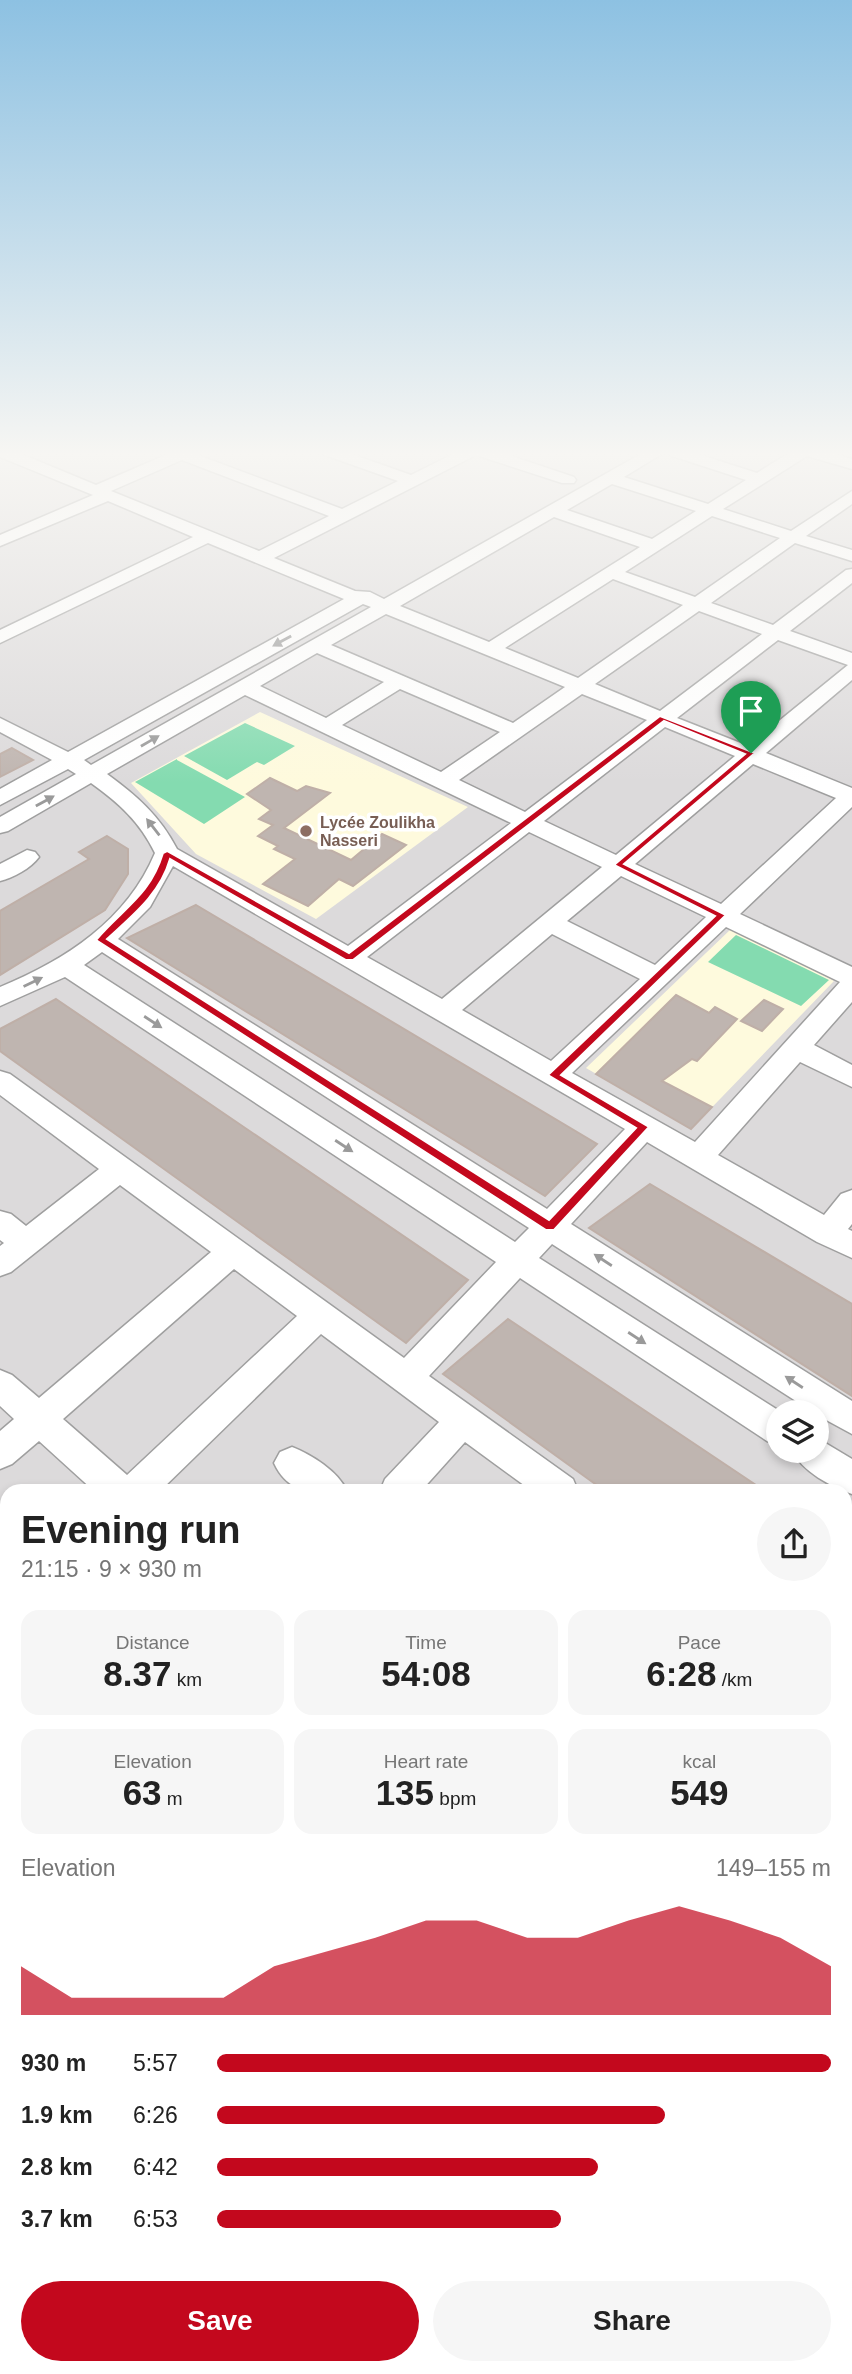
<!DOCTYPE html>
<meta charset="utf-8">
<style>
:root{--surface:#fff;--page:#f6f6f6;--text:#222;--muted:#767676;--accent:#c3081d}
body{margin:0;font-family:Helvetica,sans-serif;background:var(--page);color:var(--text);height:100vh;display:flex;flex-direction:column;font-size:26px;white-space:nowrap}
*{box-sizing:border-box;margin:0}
p{font-size:23px;color:var(--muted)}
.icon{flex:none;width:38px;height:38px;fill:none;stroke:currentColor;stroke-width:2;stroke-linecap:round;stroke-linejoin:round}
.map{position:relative;flex:1;overflow:hidden}
.details{position:absolute;left:0px;top:1484px;width:852px;height:891px;display:flex;flex-direction:column;background:var(--surface);border-radius:21px 21px 0 0;box-shadow:0 4px 10px #0003}
.details>*{flex:none}
.tools{position:absolute;left:766px;top:1400px;display:grid;gap:14px}
.tools a{display:grid;place-items:center;width:63px;height:63px;border-radius:50%;background:var(--surface);box-shadow:0 4px 10px #0003;font-size:35px}
.pin{position:absolute;display:grid;place-items:center;width:60px;height:60px;color:#fff;margin:-72px -30px;border-radius:50% 50% 50% 0;rotate:-45deg;box-shadow:0 0 7px #0007}
.pin .icon{rotate:45deg}
.round{display:grid;place-items:center;flex:none;width:74px;height:74px;border-radius:37px;background:var(--page)}
.head{display:flex;align-items:center;justify-content:space-between;height:119px;padding:0 21px}
h1{font-size:38px;font-weight:800;line-height:52px}
.figures{display:grid;grid-template-columns:repeat(3,1fr);gap:10px;height:119px;padding:7px 21px}
.figures div{display:grid;align-content:center;border-radius:18px;background:var(--page);text-align:center}
.figures b{font-size:35px;font-weight:800}
.figures small{font-size:19px;font-weight:400}
.figures p{font-size:19px}
.chart{height:196px;padding:14px 21px}
.chart p{display:flex;justify-content:space-between}
.chart svg{width:100%;height:126px;margin-top:7px;fill:var(--accent);opacity:.7}
.cta{display:flex;gap:14px;margin-top:auto;padding:14px 21px}
.cta a{flex:1;height:80px;border-radius:42px;background:var(--accent);color:#fff;font-size:28px;font-weight:800;line-height:80px;text-align:center}
.cta a+a{background:var(--page);color:var(--text)}
ul{padding:0 21px;list-style:none;font-size:23px}
li{display:grid;grid-template-columns:112px 84px 1fr;align-items:center;height:52px}
li i{height:18px;border-radius:9px;background:var(--accent)}
.map>svg:first-child{display:block}
.residential{fill:#dcdadb;fill-rule:evenodd}
.education{fill:#fefadd}
.pitch{fill:#84dbb0}
.building{fill:#bfb5b0;stroke:#bfafa7;stroke-width:2}
.lines{fill:none;stroke-linecap:round;stroke-linejoin:round}
.minor-casing{stroke:#9f9f9f;stroke-width:3}
.minor{fill:#fff;fill-rule:evenodd}
.oneway{fill:#9a9a9a}
.route{fill:#c3081d;stroke:#fff;stroke-width:2;fill-rule:evenodd}
.education-dot{fill:#8d6e63;stroke:#fff;stroke-width:2.5}
.labels{text-anchor:middle;stroke-width:7;stroke-linejoin:round;paint-order:stroke}
.far-education-label{font-size:16px;font-weight:bold;fill:#785e54;stroke:#fff;text-anchor:start}
</style>
<div class="map">
<svg width="852" height="2374" viewBox="0 0 852 2374">
<rect width="100%" height="100%" fill="#eeeae4"/>
<path class="residential" d="M0,451H852V2374H0ZM779,1412H817V1451H779ZM7,1491H845V2368H7Z"/>
<path class="education" d="M260,712L468,807L316,919L196,854L131,783Z
M731,929L834,981L691,1129L586,1068Z"/>
<path class="pitch" d="M245,723L295,746L264,765L257,762L227,780L184,756Z
M177,759V760L245,797L204,824L135,782Z
M736,935L829,980L801,1006L708,962Z"/>
<path class="building" d="M12,748L33,760L0,777V754Z
M270,778L297,791L306,786L330,793L284,828L351,860L382,834L406,845L353,886L339,879L308,906L263,884L295,859L274,849L278,846L258,836L273,825L259,819L271,810L247,794Z
M107,836L128,849V874L105,910L0,975V911L89,859L79,852Z
M196,905L597,1144L545,1196L127,938Z
M676,995L709,1013L715,1007L737,1019L697,1061L692,1059L662,1081L712,1107L691,1129L596,1074Z
M56,999L468,1280L406,1343L0,1051V1029Z
M764,1000L783,1009L762,1031L741,1021Z
M650,1184L852,1304V1396L589,1228Z
M508,1319L765,1491H605L443,1374Z"/>
<g class="lines">
<defs>
<path id="minor" d="M0,451H14L96,485L168,454L165,451H197L195,454L342,509L398,481L322,454L320,451H343L411,475L459,451H497L574,477L576,480L574,483H562L476,455L274,558L355,591L370,592L384,599L646,451H688L757,473L792,451H825L852,459V469L807,456L723,509L791,531L852,491V504L806,536L852,550V561L795,543L711,603L773,625L846,570L852,569V583L790,631L852,653V680L766,753L852,788V807L740,914L852,967V1002L814,1045L852,1065V1087L800,1062L718,1155L824,1215L841,1194L852,1190V1224L848,1229L852,1231V1258L817,1242L647,1142L571,1224L852,1401V1434L817,1415V1412H813L552,1244L539,1258L781,1412L779,1445L767,1441L520,1278L429,1376L573,1479L578,1491H532L465,1442L421,1491H380L385,1479L439,1422L321,1334L160,1491H94L39,1441L12,1464L0,1469V1431L14,1419L0,1406V1370L12,1375L39,1398L211,1252L120,1185L11,1272L0,1276V1246L4,1243L0,1240V1211L11,1214L26,1226L99,1169L0,1095V1071L10,1074L404,1358L496,1262L65,977L0,1006V987C66,960 127,920 155,853C140,822 119,803 91,783L8,831L0,833V817L76,774L68,769L0,805V789L52,760L0,732V718L68,752L344,599L208,543L0,643V630L193,537L108,501L0,546V535L93,495L0,457ZM665,452L666,454L746,480L708,504L624,477ZM182,460L329,516L259,551L111,491ZM612,484L696,511L652,539L567,510ZM712,516L780,538L695,597L625,572ZM554,517L640,547L489,642L400,606ZM613,579L683,605L578,678L505,648ZM363,604L371,607L91,765L84,760ZM699,611L762,634L660,711L595,684ZM386,614L565,687L513,723L331,645ZM778,640L848,665L748,746L677,718ZM317,653L384,682L326,718L260,686ZM400,689L500,732L441,772L342,725ZM582,694L647,720L525,812L459,780ZM245,695L511,823L348,946L177,849C160,816 136,795 107,774ZM665,727L735,756L616,855L544,821ZM753,764L836,798L721,904L635,864ZM529,832L602,867L442,999L367,957ZM173,866L625,1129L547,1209L118,939L150,907ZM621,876L706,917L655,965L567,921ZM726,927L840,982L695,1142L572,1073ZM552,934L640,979L551,1061L462,1010ZM102,952L529,1228L515,1242L84,965ZM234,1269L297,1316L127,1475L63,1419Z
M27,850L35,852L39,857C31,868 13,878 0,881V864Z
M817,1438L852,1459V1494C832,1487 801,1471 793,1451H817Z
M292,1447C312,1455 338,1471 347,1491C315,1491 290,1497 274,1463L280,1452Z
M7,1601V1643L0,1646V1604Z
M845,1679L852,1682V1724L845,1721Z
M0,1821L7,1824V1871L0,1868Z
M7,1884V1930L0,1933V1887Z
M845,1886L852,1889V1935L845,1932Z
M852,2125V2184L845,2187V2128Z
M7,2148V2202L0,2205V2151Z
M64,2368H118L116,2374H62Z
M288,2368H342L340,2374H286Z
M437,2368H492L494,2374H439Z
M717,2368H770L768,2374H715Z"/>
</defs>
<use href="#minor" class="minor-casing"/>
<use href="#minor" class="minor"/>
</g>
<defs><path id="oneway-solid" d="M-6-.8H1V-3.2L6.5 0L1 3.2V.8H-6Z" transform="scale(1.75)"/></defs>
<g class="oneway">
<use href="#oneway-solid" transform="translate(282 641) rotate(151)"/>
<use href="#oneway-solid" transform="translate(150 741) rotate(-30)"/>
<use href="#oneway-solid" transform="translate(45 801) rotate(-29)"/>
<use href="#oneway-solid" transform="translate(153 827) rotate(-128)"/>
<use href="#oneway-solid" transform="translate(33 982) rotate(-26)"/>
<use href="#oneway-solid" transform="translate(153 1022) rotate(33)"/>
<use href="#oneway-solid" transform="translate(344 1146) rotate(33)"/>
<use href="#oneway-solid" transform="translate(603 1260) rotate(-147)"/>
<use href="#oneway-solid" transform="translate(637 1338) rotate(33)"/>
<use href="#oneway-solid" transform="translate(794 1382) rotate(-147)"/>
</g>
<linearGradient id="sky" x2="0" y2="1"><stop stop-color="#8dc1e2"/><stop offset="0.58" stop-color="#f7f6f3"/><stop offset="1" stop-color="#f7f6f3" stop-opacity="0"/></linearGradient>
<rect width="852" height="783" fill="url(#sky)"/>
<path class="route" d="M660,716L755,753L624,864L726,915L561,1075L649,1127L554,1230H546L96,940C123,908 150,896 163,853L167,851L349,953ZM664,721L745,754L614,865L715,916L548,1075L636,1128L549,1220L107,939C133,915 160,894 170,859L346,960H353Z"/>
<circle class="education-dot" cx="306" cy="831" r="7"/>
<g class="labels">
<g class="far-education-label">
<text x="320" y="828">Lycée Zoulikha<tspan x="320" dy="18">Nasseri</tspan></text>
</g>
</g>
</svg>
<div class="tools">
<a><svg class="icon" aria-label="layers" viewBox="0 0 24 24"><path d="M12 4l9 5-9 5-9-5zM3 14l9 5 9-5"/></svg></a>
</div>
<div class="pin" style="left:751px;top:753px;background:#1e9e55"><svg class="icon" aria-label="arrive" viewBox="0 0 24 24"><path d="M6 21V4h12l-3 4 3 4H6"/></svg></div>
<section class="details">
<div class="head"><div><h1>Evening run</h1><p>21:15 · 9 × 930 m</p></div><a class="round"><svg class="icon" aria-label="share" viewBox="0 0 24 24"><path d="M12 15V3M7 8l5-5 5 5M5 13v7h14v-7"/></svg></a></div>
<div class="figures">
<div><p>Distance</p><b>8.37<small> km</small></b></div>
<div><p>Time</p><b>54:08</b></div>
<div><p>Pace</p><b>6:28<small> /km</small></b></div>
</div>
<div class="figures">
<div><p>Elevation</p><b>63<small> m</small></b></div>
<div><p>Heart rate</p><b>135<small> bpm</small></b></div>
<div><p>kcal</p><b>549</b></div>
</div>
<div class="chart"><p><span>Elevation</span>149–155 m</p>
<svg viewBox="0 0 160 44" preserveAspectRatio="none"><path d="M0 44V27L10 38L20 38L30 38L40 38L50 27L60 22L70 17L80 11L90 11L100 17L110 17L120 11L130 6L140 11L150 17L160 27V44z"/></svg>
</div>
<ul>
<li><b>930 m</b>5:57<i style="width:100%"></i></li>
<li><b>1.9 km</b>6:26<i style="width:73%"></i></li>
<li><b>2.8 km</b>6:42<i style="width:62%"></i></li>
<li><b>3.7 km</b>6:53<i style="width:56%"></i></li>
</ul>
<div class="cta"><a>Save</a><a>Share</a></div>
</section>
</div>
